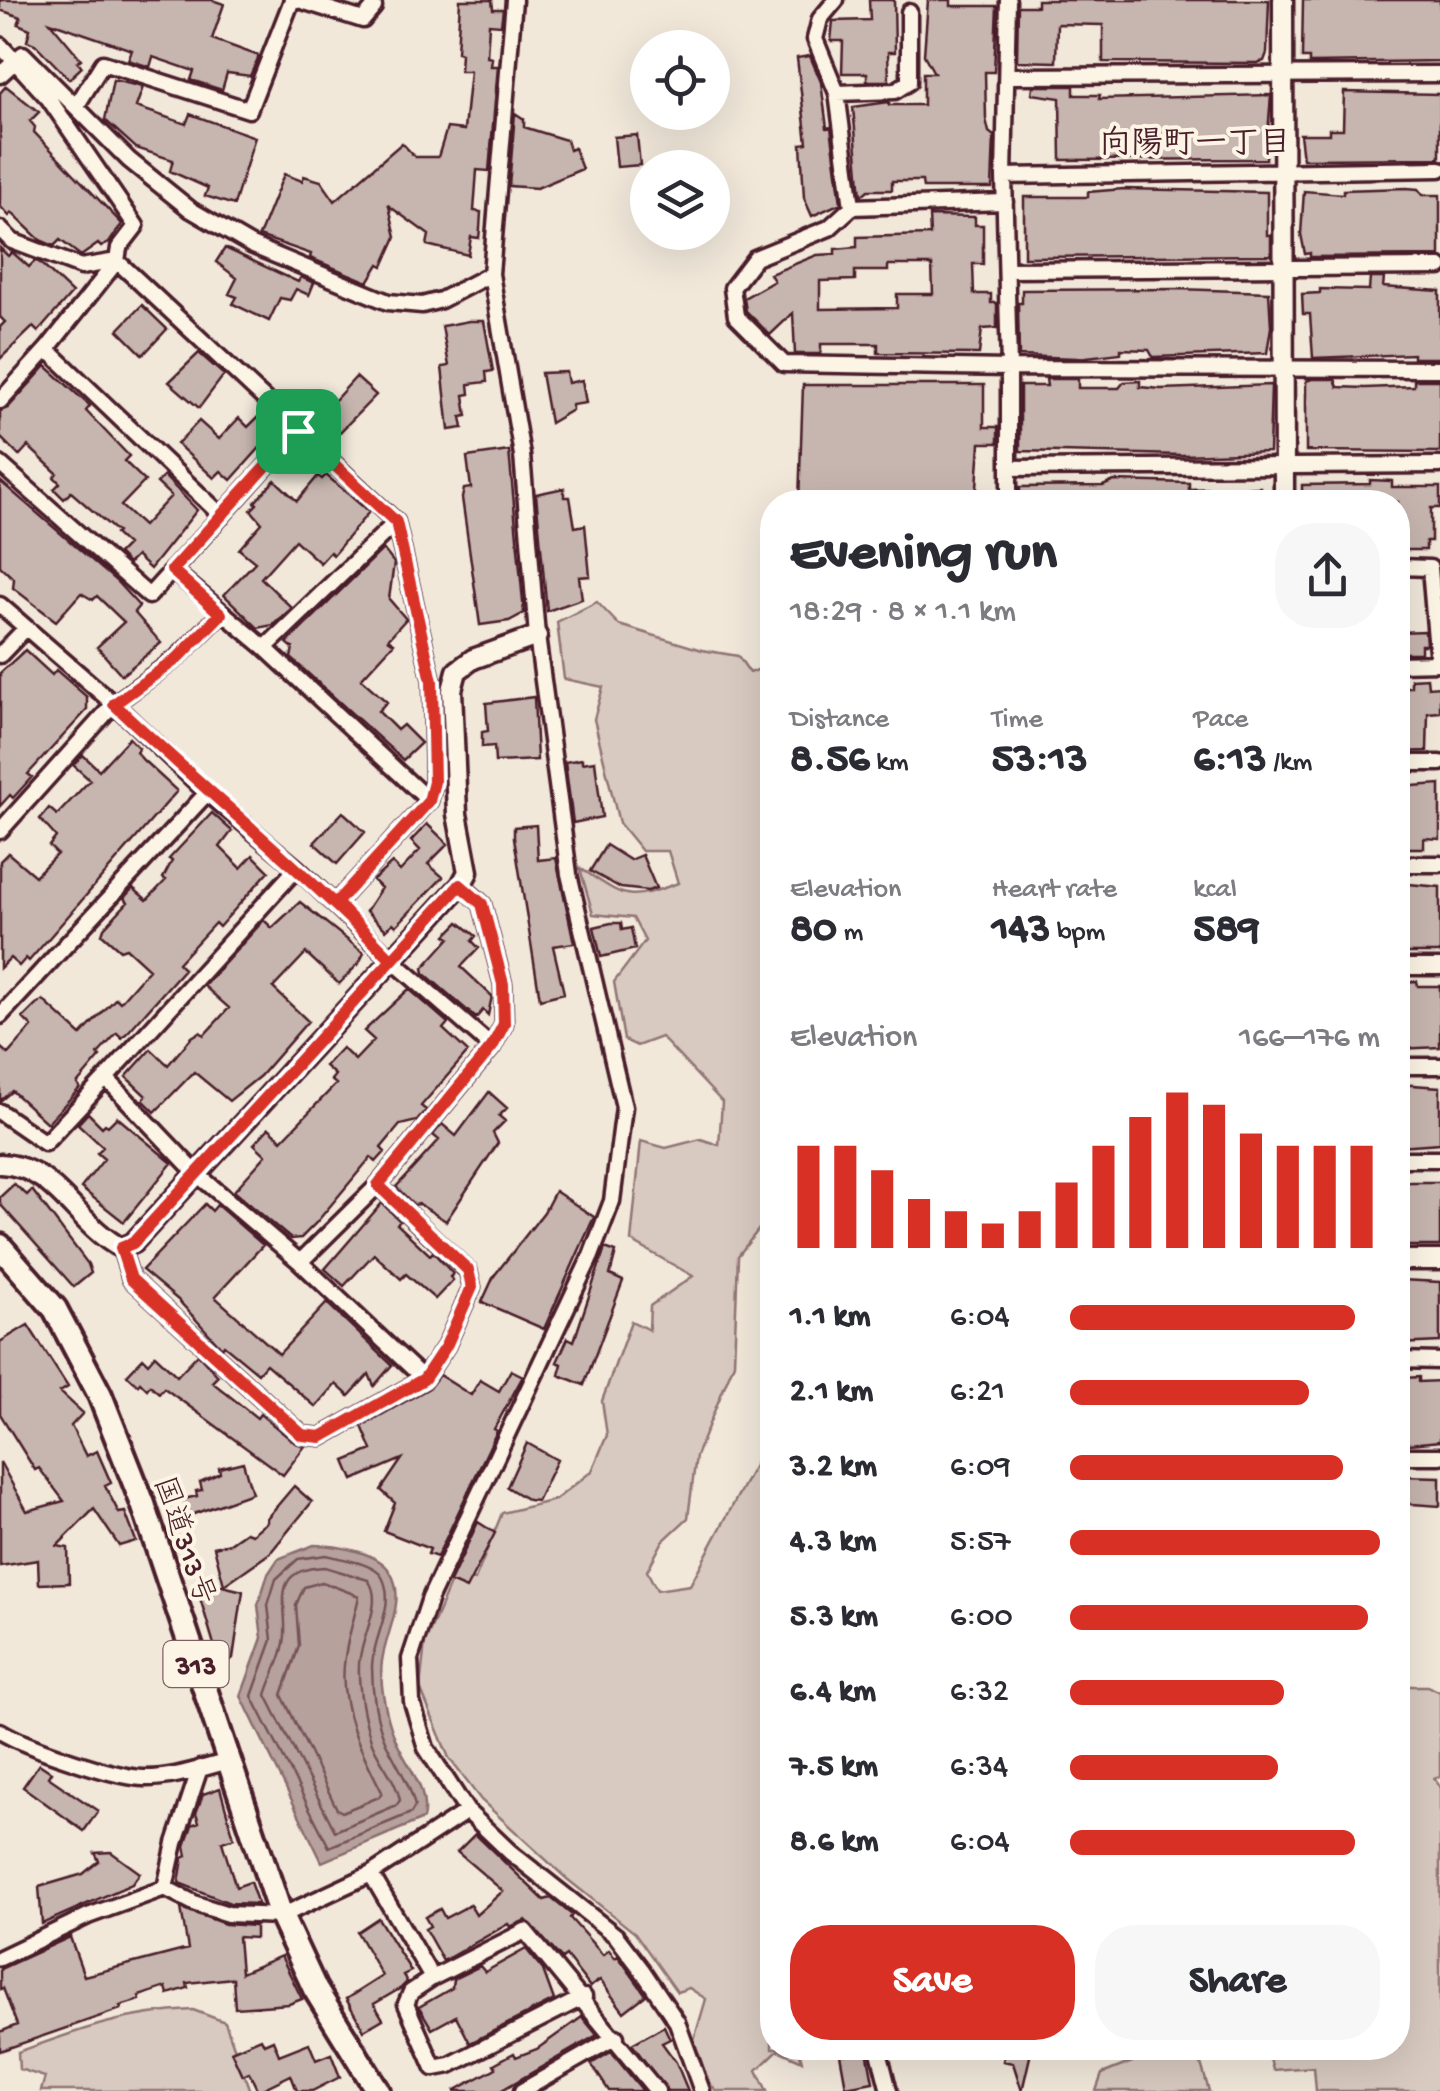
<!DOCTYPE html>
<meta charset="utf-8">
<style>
:root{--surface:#fff;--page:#f7f7f7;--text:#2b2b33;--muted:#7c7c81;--accent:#d93025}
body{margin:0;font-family:"Gochi Hand","Klee One",sans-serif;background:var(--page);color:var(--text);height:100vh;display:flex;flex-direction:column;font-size:38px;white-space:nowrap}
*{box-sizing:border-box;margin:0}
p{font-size:32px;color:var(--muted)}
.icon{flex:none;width:55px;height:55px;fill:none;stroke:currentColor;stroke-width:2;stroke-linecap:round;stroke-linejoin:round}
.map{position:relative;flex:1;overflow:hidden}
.panel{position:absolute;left:760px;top:490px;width:650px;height:1570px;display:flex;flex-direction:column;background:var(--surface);border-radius:40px;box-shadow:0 10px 40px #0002}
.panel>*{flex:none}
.fabs{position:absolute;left:630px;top:30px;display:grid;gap:20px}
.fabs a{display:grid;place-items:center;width:100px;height:100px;border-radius:50%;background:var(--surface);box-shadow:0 10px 40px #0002;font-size:50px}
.pin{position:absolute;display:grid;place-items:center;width:85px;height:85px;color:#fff;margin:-42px;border-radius:20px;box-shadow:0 5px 15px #0006}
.round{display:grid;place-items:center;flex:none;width:105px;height:105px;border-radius:40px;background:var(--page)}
.summary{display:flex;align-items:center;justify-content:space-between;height:170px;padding:0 30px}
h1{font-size:55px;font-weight:700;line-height:75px}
.metrics{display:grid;grid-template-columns:repeat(3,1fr);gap:15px;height:170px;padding:10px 30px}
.metrics div{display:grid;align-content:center}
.metrics b{font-size:42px;font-weight:700}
.metrics small{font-size:28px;font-weight:400}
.metrics p{font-size:28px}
.chart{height:280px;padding:20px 30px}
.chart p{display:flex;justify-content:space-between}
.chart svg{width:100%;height:180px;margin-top:10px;stroke:var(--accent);stroke-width:6}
.cta{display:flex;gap:20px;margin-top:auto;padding:20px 30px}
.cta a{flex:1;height:115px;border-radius:40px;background:var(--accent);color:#fff;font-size:40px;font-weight:700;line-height:115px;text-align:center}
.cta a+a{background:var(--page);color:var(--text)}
ul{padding:0 30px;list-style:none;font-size:32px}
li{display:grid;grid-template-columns:160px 120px 1fr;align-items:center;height:75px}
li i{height:25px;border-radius:12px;background:var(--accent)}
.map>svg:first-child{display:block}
.green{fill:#d8cac0;stroke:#917476;stroke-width:2.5}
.water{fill:#b6a19c;stroke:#8b6d6f;stroke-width:2.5}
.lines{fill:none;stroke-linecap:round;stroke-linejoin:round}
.shore{stroke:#755358;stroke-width:2.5}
.building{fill:#c7b6af;stroke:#4a1f2b;stroke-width:2.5;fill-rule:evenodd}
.minor-casing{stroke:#4a1f2b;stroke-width:21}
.tertiary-casing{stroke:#4a1f2b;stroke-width:25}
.trunk-casing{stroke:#4a1f2b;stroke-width:30}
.minor{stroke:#fcf5e5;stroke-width:14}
.tertiary{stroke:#fcf5e5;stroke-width:18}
.trunk{stroke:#fcf5e5;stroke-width:22}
.route-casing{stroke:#fff;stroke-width:20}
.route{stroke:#d93025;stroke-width:12}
.labels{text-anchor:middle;stroke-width:8;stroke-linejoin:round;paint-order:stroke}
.shield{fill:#fcf5e5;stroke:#7f5f63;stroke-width:2.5}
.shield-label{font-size:28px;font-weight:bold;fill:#4a1f2b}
.street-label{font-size:30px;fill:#4a1f2b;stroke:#fcf5e5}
.neighbourhood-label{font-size:32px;font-weight:bold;fill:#4a1f2b;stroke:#fcf5e5}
</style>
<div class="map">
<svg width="1440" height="2091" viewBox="0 0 1440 2091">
<rect width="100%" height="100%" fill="#f1e8da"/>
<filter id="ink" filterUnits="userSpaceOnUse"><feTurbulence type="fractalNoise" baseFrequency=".01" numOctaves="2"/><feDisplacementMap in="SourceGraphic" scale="20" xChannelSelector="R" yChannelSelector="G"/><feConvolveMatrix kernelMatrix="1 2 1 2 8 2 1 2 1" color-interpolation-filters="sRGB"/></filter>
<g filter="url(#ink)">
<path class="green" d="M597,602L619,625L702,650L738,656L750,673L772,664V1198L766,1220L738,1256L734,1363L696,1456L688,1518L663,1541L647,1571L657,1590L690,1585L772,1432V2048H798L802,2061L778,2050L757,2070L767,2091H716L707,2080L694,2040L706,1999L689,1988L677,1992L635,1933L567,1879L481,1800L449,1758L420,1688L425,1643L453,1577L475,1580L502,1513L555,1500L592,1471L607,1435L602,1401L631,1321L649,1330L650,1306L693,1276L631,1241L641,1141L666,1148L701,1139L719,1145L722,1102L661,1037L637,1046L624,1040L614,982L645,941L633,918L593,914L580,868C625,897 625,903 678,883L668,851H642L619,823L594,719L603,687L564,679L557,622Z
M1398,1686H1428L1440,1692V1776L1434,1778L1440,1787V2091H1316L1314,2067L1273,2070L1267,2048H1398Z
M193,2010L225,2022L250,2091H41L45,2077L19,2069L18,2052C82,2029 124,2013 193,2010Z
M1167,2048H1179L1200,2060L1209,2091H1096L1102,2074Z"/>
<path class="water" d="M314,1545C336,1545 379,1552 390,1572C407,1599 386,1632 382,1661C379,1682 386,1716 394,1736C405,1765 430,1788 423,1819L322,1862L241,1696L262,1638L258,1605L268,1574L278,1559Z"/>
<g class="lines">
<path class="shore" d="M326,1555C341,1559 374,1563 382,1577C397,1605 372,1638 372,1667C372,1691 376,1722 386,1743C397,1765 409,1782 415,1806L411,1813L329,1847L252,1696L272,1640L268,1605L276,1579L298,1559Z
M325,1567L368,1580C385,1602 360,1639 359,1664C358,1689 364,1720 372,1743C380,1763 396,1779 400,1800L397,1805L335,1831L266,1695C271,1678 281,1661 284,1643C291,1610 264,1569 325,1567Z
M322,1582L359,1596C355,1616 348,1636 345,1657C337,1705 361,1751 382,1792L379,1797L342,1812L337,1809L282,1695L299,1646L296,1605L304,1587Z"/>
</g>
<path class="building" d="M0,0H212L224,4L212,39L259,56L250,76L227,73L222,90L191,80L194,71L153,57L150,67L128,60L132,50L50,22L81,59L77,62L82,67L69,79L35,44L27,41L30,29L18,24L21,17L0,10Z
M460,0H492L493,9H503L501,25L489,24L487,57L492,58L491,66H498L489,171L477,170L474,211L481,212L480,229L479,238L471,237L468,255L427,245L429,235L389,206L396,237L383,266L379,264L368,282L310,258L311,254L259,236L284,174L302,181L304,176L321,181L335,201L402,143L415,157H438L447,128L464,130L470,71H460L461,53L457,52Z
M869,0H894L895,52H888L889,81H867V73H842L843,41H831L833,21L870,20Z
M928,0H951V6H997L994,72H985L986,119L989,132L994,136L992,188H923L922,181H892V190H868L861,196L853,107L889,102V105H923V73H934L924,55Z
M1037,0H1269L1267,53L1264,61L1257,63L1103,62V25L1057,24L1056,62L1017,61L1018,6H1037Z
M1303,0H1440V61L1309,63V58H1302Z
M810,56L821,82L827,128L831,127L841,203L812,216L804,198L801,144L807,143L797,58Z
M113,80L143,87L136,107L186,124L190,114L255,137L234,205L205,196L208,188L170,171L173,160L136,148L105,120Z
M6,86L39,112L30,121L35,127L34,132L122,224L109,243L101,247L98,244L81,256L60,240L54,246L40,240L12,213L9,216L0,206V93Z
M1033,86H1074V95H1100L1099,99L1271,95L1266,159L1061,160L1060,98L1032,94Z
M1344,92L1440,94V158L1303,159L1300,134H1329V129H1343Z
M515,113L524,119V127L566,140L569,150L574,148L582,169L537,188L509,186Z
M637,135L640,165L617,167L614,137Z
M1407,188L1418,189L1423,195H1440V256L1310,257V253L1305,254L1301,234L1304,191L1343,194V190Z
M1124,189L1267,192V235H1271V255L1024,257V197H1088V192Z
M929,216L975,217V225H983V264H973L974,294H991V303H997V328L982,329L979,354L878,353V344H821V354H795L793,313L770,335L746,311L744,298L774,281L770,274L817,255L835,254V249L857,247V237L930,235ZM888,265H932L933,294H897V308L820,309V281L855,280V271H888Z
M0,248L8,256L12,252L29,267L35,261L39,262L72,293L38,332L33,327L0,359V327L5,322L0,317Z
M225,248L298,282L301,277L314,283L309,295L296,289L290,300L280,298L269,321L233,304L237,297L229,294L237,278L216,262Z
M1370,278H1384L1383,287L1440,291V358H1413V354L1313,358L1310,314H1303L1302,294L1320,293V289L1369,290Z
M1177,289L1269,292L1271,327L1267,353L1153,357L1149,350L1121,349V353L1078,358L1019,356L1018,303H1022V290Z
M142,305L167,329L143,355L118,330Z
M469,321H484L493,371L486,372L487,382L469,384L470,394L464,395L467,416L461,417L463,428L449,430L442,367L449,366L442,326Z
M199,353L224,375L199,408L169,382Z
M46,366L90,406L86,411L129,456L124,461L145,481L121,506L143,526L171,496L157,483L164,476L197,510L150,569L136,556L128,564L118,554L127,545L115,534L117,532L71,492L64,499L54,489L60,483L54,477L57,473L28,446L19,456L0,437V411L8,408Z
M566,372L568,383L582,380L586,403L572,405V410L550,423L541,373Z
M356,377L376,395L338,434L310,408L324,392L334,401Z
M1046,379H1078V388H1119L1124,382L1140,381V387L1161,389L1271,385L1269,452L1182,455L1020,451V386H1047Z
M1312,379H1335L1338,387L1365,388L1414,386V380H1440V452L1306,451V381Z
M803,385H984V427H998V443H980L976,502H799Z
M259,416L274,432L231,480L221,471L214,478L177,444L199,421L219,439L239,418L248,427Z
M509,451L524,613L509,621L480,625L462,498L464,489L471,488L467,457Z
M326,475L369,512L333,555L330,552L320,563L295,540L261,578L292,608L273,625L258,628L224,595L255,562L239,549L262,523L251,510L257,504L255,502L275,480L297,501L318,476L322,479Z
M1370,480L1392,481V487H1440V508H1431V541H1426V550H1398V502H1302V485L1370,484Z
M0,481L116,581L139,606L134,612L161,643L122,675L97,647L124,622L97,596L93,600L81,593L56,621L13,588L14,579L0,566Z
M1114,481L1189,483V489L1260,487V502H1020V487L1103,486Z
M564,488V497H570L575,527L585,525L590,576L579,577L582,599L547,611L536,494Z
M383,549L394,563L389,599L406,619L388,639L394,643L361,679L387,702L378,711L397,730L403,725L421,743L403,760L291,658L293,648L287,643Z
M1425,631L1426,645H1421V653H1398V632Z
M25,650L52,675L56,670L87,697V710L28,774L32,777L13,798L10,795L0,806V673Z
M1427,678L1428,687L1440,686V712L1428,713L1427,751L1398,752V687H1411V679Z
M534,697L537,760L495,762L494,746L482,747V732L488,731L486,703Z
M129,738L139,748L136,752L143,760L177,791L29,961L26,958L19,966L10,958L0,968V861L8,853L35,876L57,854L49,846L56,837L40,819L49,808L57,815L90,780L73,765L83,755L99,770Z
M582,759V763L595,761L602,817L573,823L565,762Z
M1440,784V839L1424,838V848H1402V842H1399L1398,787Z
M343,812L365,832L337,864L314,843Z
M212,813L232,831L220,847L241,868L253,855L269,871L219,927L215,923L178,963L184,969L129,1031L122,1038L117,1033L98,1054L100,1057L77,1084L80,1088L47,1123L12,1091L0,1101V1047L8,1054L32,1027L23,1018L35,1006L43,1000L81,1035L116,998L120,1002L149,969L126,948L120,950L102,934L104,928L128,902L124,898L133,888L147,900L166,880L163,878L172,861L169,859Z
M427,824L448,844L428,864L443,877L396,926L393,923L386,930L366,911L381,888L373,880L392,863L400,871L420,850L411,841Z
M536,825L538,860L556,858L574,943L553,946L564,993L540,999L514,838V827Z
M606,845L630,860L642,855L656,888L648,891L621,888L590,871Z
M1398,883L1440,887V953H1398Z
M300,902L364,953L359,963L339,984L306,953L273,988L308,1021L260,1076L229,1101L194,1072L155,1112L143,1100L146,1096L126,1077L151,1049L168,1065L192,1037L200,1032L204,1035L229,1008L204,986L264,920L272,928Z
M459,922L476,936L472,941L479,948L461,967L492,996L488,1015L483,1010L476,1018L424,973L423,968L450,938L446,935Z
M611,923H621L622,930L631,928L635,949L601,957L594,927Z
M1417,981L1418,986H1440V1047L1398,1049V990L1403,989V982Z
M409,989L448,1023L443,1029L468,1052L421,1106L426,1110L417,1121L400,1125L381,1148L385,1152L376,1162L371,1157L316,1223L301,1238L291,1239L234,1191L266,1155L254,1144L269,1128L282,1140L336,1084L331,1080L335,1075L325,1066L342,1048L355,1060L374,1040L364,1031Z
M1398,1084L1440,1087V1143L1398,1146Z
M489,1092L507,1108L499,1116L505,1121L493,1133L498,1143L446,1221L419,1204L414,1205L396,1187L439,1140L433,1135L442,1124L456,1136Z
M88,1113L102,1127L105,1124L108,1126L117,1117L172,1163L124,1222L81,1188L104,1159L97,1153L103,1147L78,1124Z
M1398,1182H1440V1246H1398Z
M14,1184L27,1195L32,1190L88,1264L91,1273L74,1287L0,1204V1197Z
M555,1191L594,1217L544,1329L482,1302L494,1276L544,1212Z
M382,1203L400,1221L397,1224L430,1255L433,1252L453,1274L450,1277L453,1280L435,1299L406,1274L401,1279L374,1254L344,1286L325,1269Z
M205,1204L212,1211L217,1205L263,1245L215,1297L279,1354L327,1303L392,1365L374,1386L369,1374L349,1396L336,1384L316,1407L266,1364L258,1373L224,1345L222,1348L178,1300L142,1270Z
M605,1248L616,1252L610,1275L623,1281L584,1385L559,1375L562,1364L557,1362L568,1338L574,1341Z
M1400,1280L1440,1282V1342L1398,1344Z
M28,1325L68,1387L60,1392L83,1413L71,1426L86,1456L97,1451L111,1483L105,1486L119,1513L125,1512L136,1541L119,1546L94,1509L57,1546L68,1548L69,1583L39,1584L38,1560L0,1566V1462L27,1511L64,1501L39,1468L35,1470L0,1414V1342Z
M198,1354L218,1376L212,1382L257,1418L260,1414L295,1443L305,1446L283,1475L164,1388L159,1393L150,1385L147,1389L140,1382L138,1385L127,1375L143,1358L148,1363L155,1355L177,1376Z
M511,1370L523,1376L494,1429L497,1431L437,1557L428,1554L430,1549L384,1531L395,1503L381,1490L402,1459L353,1480L345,1461L372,1450L362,1426L429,1388L439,1375L471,1395L480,1380L499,1391Z
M1419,1377V1382L1440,1381V1441L1398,1445V1384L1404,1378Z
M527,1443L557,1460L537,1501L528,1500L507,1487Z
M243,1462L252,1493L188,1516L184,1499L197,1496L196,1491L202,1490L200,1482L220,1473L219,1468Z
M1398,1476L1440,1477V1506L1398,1503Z
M294,1486L312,1502L270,1553L224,1585L214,1547L230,1543L246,1532L252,1534L267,1522V1518Z
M478,1522L495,1533L466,1589L450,1582Z
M218,1585L243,1591L233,1658L221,1668L198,1591Z
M39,1764L51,1772L48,1777L98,1811L84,1831L23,1787Z
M220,1788L234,1838L222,1842L236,1887L250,1882L258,1904L230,1903L179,1883L183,1858L187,1856L185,1846L192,1825L199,1822L196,1813L203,1794Z
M475,1834L544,1900L551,1898L572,1915L570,1918L603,1955L609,1950L615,1958L618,1956L646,1995L624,2012L600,1980L590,1987L566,1956L562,1959L526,1920L510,1927L508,1924L443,1961L425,1929L430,1926L425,1917L440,1909L445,1918L470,1905L476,1915L503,1891L457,1852Z
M111,1852L140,1873L132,1884L42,1924L39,1887L83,1874L99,1861L95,1853Z
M181,1908L225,1924L255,1926V1938L238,1937L241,1973L281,1956L302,1999L289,2004L235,2008L233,1978L187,1983L188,1988L168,1994L166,1987L139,1996L140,2000L120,2006L121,2009L0,2051V2032L17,2025L3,1988L0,1989V1969L70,1937L84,1976L188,1949Z
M378,1918L411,1971L403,1975L407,1982L401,1988L374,2004L383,2019L364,2030L346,1999L382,1976L357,1932Z
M526,1949L543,1970L554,2000L470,2043L456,2016L432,2029L419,2007L452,1988L453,1979L480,1966L485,1972Z
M582,2017L597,2035L500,2091H454L496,2068L494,2064L514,2053L516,2057L537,2049Z
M664,2026L670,2039L662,2043L676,2062L688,2091H667L632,2044Z
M261,2038L264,2044L273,2040L279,2055L309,2043L316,2060L331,2054L340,2077L312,2091H297L291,2075L258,2091L249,2072L242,2075L231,2051Z
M845,2048L867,2050L873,2082L846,2087L840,2054H846Z
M1006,2048H1032L1022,2091L1013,2063L1003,2061Z
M611,2052L643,2091H609L591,2064Z"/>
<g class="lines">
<defs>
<path id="minor" d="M299,0L363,20L374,7L373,0
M514,0L491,274L522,455L537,636L569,874L624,1107L612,1201L591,1256L430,1598L410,1659L412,1702L426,1748L467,1811L510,1852L616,1936L642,1970L677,2022L702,2091
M836,0L820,19L815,39L837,93L852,207L1005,202
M1008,0L1004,176L1009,368L1440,369
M0,45L49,99L136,226L119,248L117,261L47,349L0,401
M0,75L23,54L129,160L191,210L251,245L388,302L422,305L441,300L491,274
M1008,76L1440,74
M837,93L895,91L909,82V12
M77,105L103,63L249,110L292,0
M1004,176L1440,169
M852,207L829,228L755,258L732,288L736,316L784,364L1009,368V502
M0,229L12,241L81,267L117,261L396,522L432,681L434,782L429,801L336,903
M1008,270L1440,267
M47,349L222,516
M0,464L149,596L298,431
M1010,468L1440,465
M1398,567L1430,568L1438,663
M172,570L265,648L429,801
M0,605L114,704L207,793L297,868L392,960L492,1047
M265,648L396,522
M0,655L26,628
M1398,664L1440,663
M1398,763H1440
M0,831L114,704L178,657L221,614
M1398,864H1440
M297,868L106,1078L197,1174L300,1262L424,1379
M1398,967H1440
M0,1016L207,793
M1398,1066H1440
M0,1112L45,1143L106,1078
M1398,1159H1440
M121,1248L131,1279L302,1435L321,1437L424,1379L446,1346L472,1287L468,1271L378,1185
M300,1262L378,1185L492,1047L504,1024L503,984L482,904L461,885
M1398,1360L1440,1361
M1398,1456H1440
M0,1731C26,1747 113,1777 143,1778C172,1779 201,1768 229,1761
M371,1874L432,1978L525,1931L657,2091
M165,1888L175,1843L200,1768
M0,1958L88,1916L165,1888L196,1904L228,1914L281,1916L371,1874L467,1811
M432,1978L411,1992L406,2004L434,2068L450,2065L584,1997
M878,2048L889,2091
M522,2091L616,2037"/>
<path id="tertiary" d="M1283,0L1284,502
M0,1164C56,1166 74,1223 121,1248L133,1243L461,885L468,872L457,814L452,690L457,671L473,659L537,636
M1398,1260H1440"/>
<path id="trunk" d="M0,1246L55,1309L100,1395L143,1504L281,1916L315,1989L378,2091"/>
</defs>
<use href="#minor" class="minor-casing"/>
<use href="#tertiary" class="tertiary-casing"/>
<use href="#trunk" class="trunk-casing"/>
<use href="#minor" class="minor"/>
<use href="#tertiary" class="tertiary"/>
<use href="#trunk" class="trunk"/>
</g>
</g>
<g class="lines" filter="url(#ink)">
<defs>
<path id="route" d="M298,431L396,522L432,681L434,782L429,801L336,903L392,960L133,1243L121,1248L131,1279L302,1435L321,1437L424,1379L446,1346L472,1287L468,1270L378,1185L492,1047L504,1024L503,984L482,904L460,885L392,960C303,870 206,791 114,704L178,658L221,614L172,570L298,431"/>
</defs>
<use href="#route" class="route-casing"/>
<use href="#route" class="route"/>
</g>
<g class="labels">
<rect class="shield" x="163.5" y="1641" width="65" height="46" rx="8"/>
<g class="shield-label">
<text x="196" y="1674">313</text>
</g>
<g class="street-label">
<text transform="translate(186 1540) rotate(71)" y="10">国道313号</text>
</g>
<g class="neighbourhood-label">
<text x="1195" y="152">向陽町一丁目</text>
</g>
</g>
</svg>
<div class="fabs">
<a><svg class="icon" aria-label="locate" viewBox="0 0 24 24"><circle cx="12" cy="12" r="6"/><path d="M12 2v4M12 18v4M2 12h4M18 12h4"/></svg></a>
<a><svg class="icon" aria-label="layers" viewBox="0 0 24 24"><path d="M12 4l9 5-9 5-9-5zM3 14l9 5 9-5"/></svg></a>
</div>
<div class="pin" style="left:298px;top:431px;background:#1e9e55"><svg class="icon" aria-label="arrive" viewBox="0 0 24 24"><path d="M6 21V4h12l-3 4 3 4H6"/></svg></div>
<section class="panel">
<div class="summary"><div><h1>Evening run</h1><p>18:29 · 8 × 1.1 km</p></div><a class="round"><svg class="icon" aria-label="share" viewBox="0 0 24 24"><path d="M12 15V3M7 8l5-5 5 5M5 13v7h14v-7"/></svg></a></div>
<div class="metrics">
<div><p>Distance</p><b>8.56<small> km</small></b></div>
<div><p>Time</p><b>53:13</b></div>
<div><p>Pace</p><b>6:13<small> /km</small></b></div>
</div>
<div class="metrics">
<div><p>Elevation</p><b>80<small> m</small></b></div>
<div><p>Heart rate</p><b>143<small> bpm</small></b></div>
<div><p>kcal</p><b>589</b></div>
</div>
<div class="chart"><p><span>Elevation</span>166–176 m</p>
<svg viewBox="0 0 160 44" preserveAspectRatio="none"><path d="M5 44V19M15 44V19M25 44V25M35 44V32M45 44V35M55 44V38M65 44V35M75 44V28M85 44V19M95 44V12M105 44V6M115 44V9M125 44V16M135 44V19M145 44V19M155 44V19"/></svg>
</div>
<ul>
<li><b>1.1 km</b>6:04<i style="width:92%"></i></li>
<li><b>2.1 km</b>6:21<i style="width:77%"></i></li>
<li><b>3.2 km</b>6:09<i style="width:88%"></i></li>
<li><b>4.3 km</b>5:57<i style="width:100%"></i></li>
<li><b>5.3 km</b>6:00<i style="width:96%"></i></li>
<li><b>6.4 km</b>6:32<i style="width:69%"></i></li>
<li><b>7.5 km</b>6:34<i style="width:67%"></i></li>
<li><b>8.6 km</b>6:04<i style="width:92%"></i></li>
</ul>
<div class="cta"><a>Save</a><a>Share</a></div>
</section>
</div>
